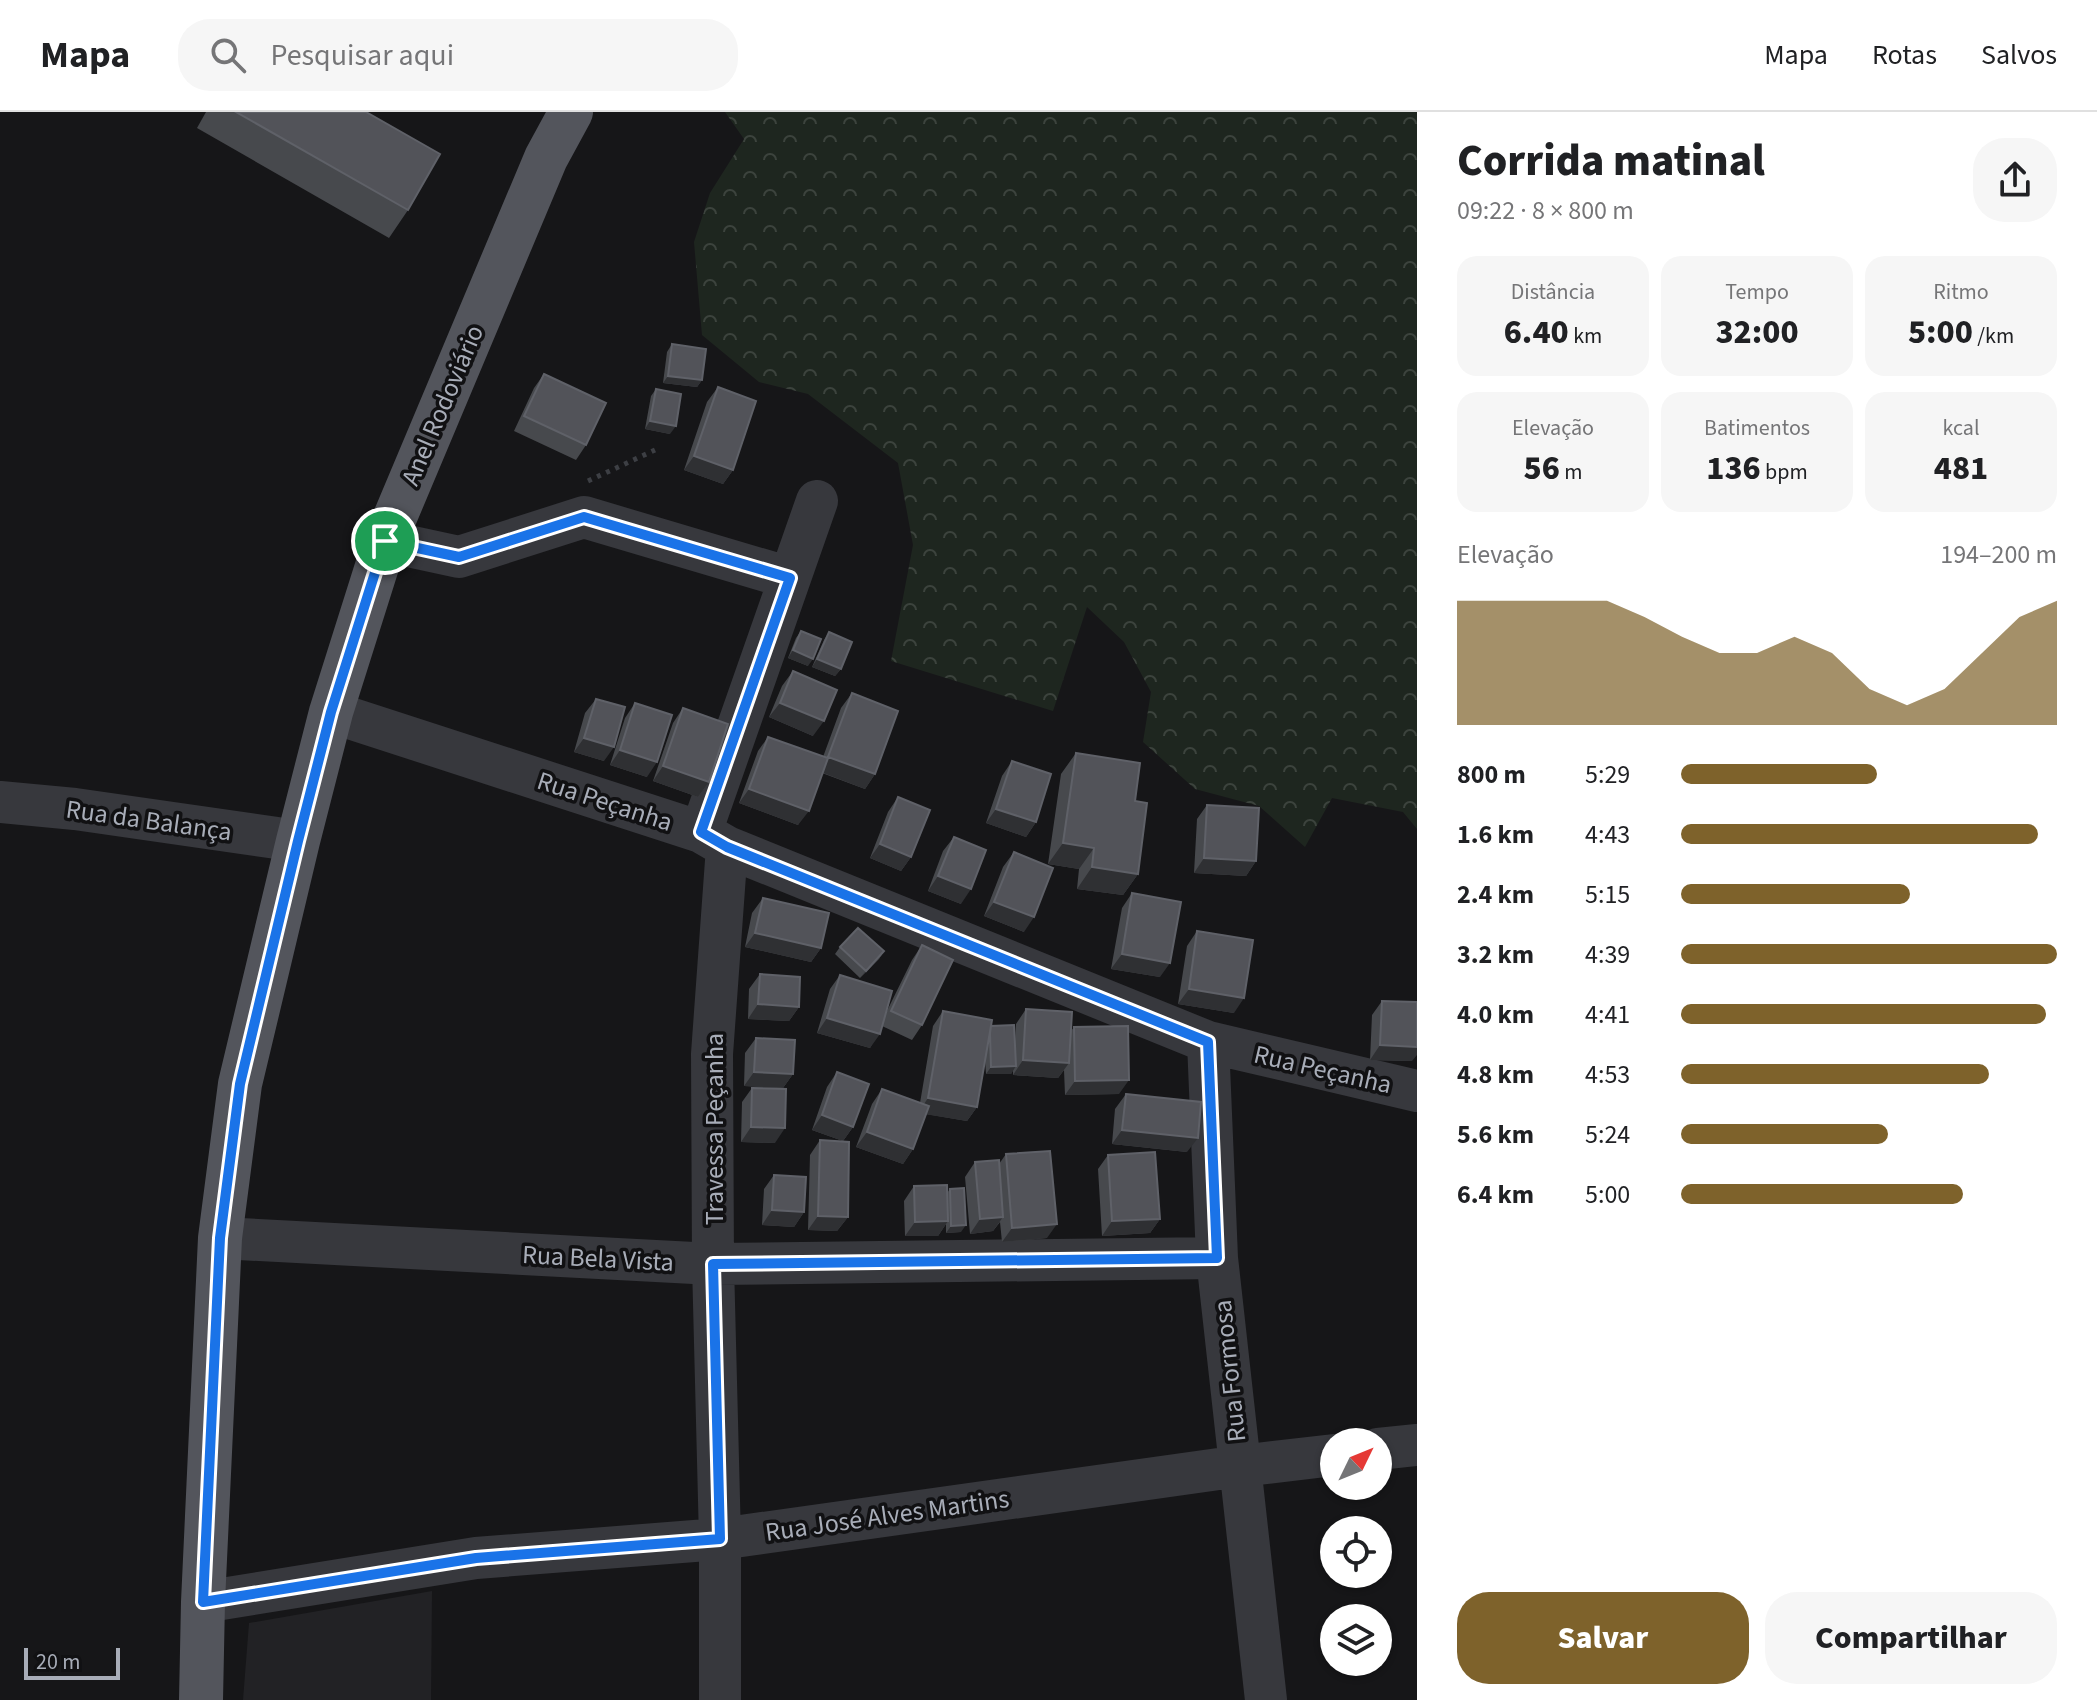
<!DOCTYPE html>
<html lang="pt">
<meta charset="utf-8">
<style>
:root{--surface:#fff;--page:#f6f6f6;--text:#202124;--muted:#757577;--line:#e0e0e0;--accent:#7e622b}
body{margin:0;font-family:"Source Sans 3",sans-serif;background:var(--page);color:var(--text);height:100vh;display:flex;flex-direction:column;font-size:30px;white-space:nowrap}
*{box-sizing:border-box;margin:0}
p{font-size:26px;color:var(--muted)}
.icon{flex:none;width:44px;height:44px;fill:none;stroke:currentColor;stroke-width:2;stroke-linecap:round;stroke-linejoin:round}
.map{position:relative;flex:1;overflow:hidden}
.panel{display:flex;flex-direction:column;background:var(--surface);width:680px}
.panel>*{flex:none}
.needle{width:52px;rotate:47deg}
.buttons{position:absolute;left:1320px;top:1316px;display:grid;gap:16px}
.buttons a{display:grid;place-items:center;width:72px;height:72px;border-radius:50%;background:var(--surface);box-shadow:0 2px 6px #0004;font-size:40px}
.scale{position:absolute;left:24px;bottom:20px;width:96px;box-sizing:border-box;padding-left:8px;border:4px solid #a8adb8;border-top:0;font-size:22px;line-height:28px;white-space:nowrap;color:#a8adb8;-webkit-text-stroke:6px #111113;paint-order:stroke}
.pin{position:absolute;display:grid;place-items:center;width:68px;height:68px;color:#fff;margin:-34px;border:4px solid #fff;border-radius:50%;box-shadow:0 2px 8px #0007}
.round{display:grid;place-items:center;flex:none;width:84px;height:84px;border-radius:32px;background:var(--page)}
.headline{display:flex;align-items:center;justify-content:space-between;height:136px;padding:0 40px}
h1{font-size:44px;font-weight:800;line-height:60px}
.stats{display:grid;grid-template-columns:repeat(3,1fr);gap:12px;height:136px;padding:8px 40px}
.stats div{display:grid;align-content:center;border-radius:20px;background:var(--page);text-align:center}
.stats b{font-size:34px;font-weight:800}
.stats small{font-size:22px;font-weight:400}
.stats p{font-size:22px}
.chart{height:224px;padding:16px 40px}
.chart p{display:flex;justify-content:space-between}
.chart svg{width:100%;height:144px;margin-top:8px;fill:var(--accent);opacity:.7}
.primary-button{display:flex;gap:16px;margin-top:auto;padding:16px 40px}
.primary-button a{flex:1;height:92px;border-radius:32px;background:var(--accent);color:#fff;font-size:32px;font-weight:800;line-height:92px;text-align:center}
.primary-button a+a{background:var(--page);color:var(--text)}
ul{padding:0 40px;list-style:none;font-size:26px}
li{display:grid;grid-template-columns:128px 96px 1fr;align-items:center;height:60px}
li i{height:20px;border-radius:10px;background:var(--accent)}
header{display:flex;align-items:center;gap:48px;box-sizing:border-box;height:112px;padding:0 40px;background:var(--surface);border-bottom:2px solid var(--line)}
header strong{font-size:38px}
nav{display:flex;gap:44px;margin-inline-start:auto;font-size:28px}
.search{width:560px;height:72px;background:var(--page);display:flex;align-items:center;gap:20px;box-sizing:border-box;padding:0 28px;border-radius:32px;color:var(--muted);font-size:30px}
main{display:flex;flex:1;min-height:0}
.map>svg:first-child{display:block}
.built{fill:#222225}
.forest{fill:url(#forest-crowns)}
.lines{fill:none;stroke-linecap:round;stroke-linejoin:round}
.path{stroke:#3d3f44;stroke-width:5;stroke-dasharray:4 6;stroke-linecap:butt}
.minor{stroke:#37383d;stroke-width:42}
.major{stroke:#53555c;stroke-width:44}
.wall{fill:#47494d}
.shaded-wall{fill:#2f3033}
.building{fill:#525359;stroke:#5f6168;stroke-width:2}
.route-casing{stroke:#fff;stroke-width:16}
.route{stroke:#1a73e8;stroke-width:10}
.labels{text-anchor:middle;stroke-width:7;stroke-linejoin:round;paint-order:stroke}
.street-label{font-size:26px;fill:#a8adb8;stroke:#111113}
</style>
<header>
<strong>Mapa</strong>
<div class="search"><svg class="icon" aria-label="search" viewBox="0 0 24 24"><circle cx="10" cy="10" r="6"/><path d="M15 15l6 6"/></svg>Pesquisar aqui</div>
<nav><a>Mapa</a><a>Rotas</a><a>Salvos</a></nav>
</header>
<main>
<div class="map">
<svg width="1417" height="1588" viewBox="0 0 1417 1588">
<defs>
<pattern id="forest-crowns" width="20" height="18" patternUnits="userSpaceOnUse" patternTransform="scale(2)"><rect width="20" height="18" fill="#1e261f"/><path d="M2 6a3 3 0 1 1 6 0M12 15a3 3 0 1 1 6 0" fill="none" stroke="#3c433d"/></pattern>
</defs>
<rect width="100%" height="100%" fill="#161618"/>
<path class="built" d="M432,1479L431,1588H243L249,1511Z"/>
<path class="forest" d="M725,0H1417V717L1403,700L1332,686L1305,735L1259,694L1195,677L1143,630L1151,580L1124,530L1087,495L1053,599L891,549L913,433L898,351L808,282L759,270L702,223L694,130L710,81L744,27Z"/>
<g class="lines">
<path class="path" d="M588,369L655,338"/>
<path class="minor" d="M385,429L459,445L584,405L790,466
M331,600L701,720L727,735L1208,930L1417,979
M0,690L75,697L298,729
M701,720L817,389
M1208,930L1217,1146L1266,1588
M220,1126L713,1152L1217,1146
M1378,1337L1417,1333
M203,1490L476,1446L720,1427L1240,1354L1334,1343
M720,1588V1427L713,1152L712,942L727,735"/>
<path class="major" d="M201,1588L203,1490L220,1126L240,972L298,729L331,600L385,429L546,46L571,0"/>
</g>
<path class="wall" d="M206,0H366L408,98L389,126L197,16Z
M672,232L702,268L697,275L663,271L667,240Z
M544,262L586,333L576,348L514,319L534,276Z
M718,275L733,358L723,372L684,358L707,290Z
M656,277L670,322L645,317L651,284Z
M801,519L808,554L788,546L796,526Z
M829,520L841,557L835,564L812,555L824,528Z
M793,559L813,624L769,605L782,574Z
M852,581L875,662L865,677L822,661L798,713L739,691L758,639L768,625L823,645L841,596Z
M596,587L604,649L574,640L585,601Z
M635,591L647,665L610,653L625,606Z
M683,596L709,670L698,685L653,669L673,611Z
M1076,641L1135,689L1138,762L1123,783L1077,777L1079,757L1048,752L1061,662Z
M1012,649L1036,710L1026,725L986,711L1002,664Z
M898,685L911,745L901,759L870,746L888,700Z
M1207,693L1256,749L1246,764L1194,761L1197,707Z
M954,725L961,792L928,779L943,739Z
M1014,740L1024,820L984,804L1003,755Z
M1132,781L1160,865L1111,857L1122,796Z
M763,786L821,836L811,850L745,835L752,801Z
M1197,819L1234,901L1178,892L1187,834Z
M922,833V913L912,928L882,914L870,936L817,921L830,877L840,863L885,903L912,848Z
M840,835L884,839L879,847L860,866L835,842Z
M760,862L799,895L789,909L748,907L749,877Z
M1382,889L1412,949L1370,948L1372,903Z
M1026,897L1071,919L1074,915L1119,982L1065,983L1064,958L1058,966L1013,963V958L1011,962H986L985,948L977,995L967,1009L926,1002L913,1037L903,1052L856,1035L872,992L882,977L920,991L933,914L943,899L991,914L1015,929L1016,912Z
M756,926L793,962L783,976L744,974L745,941Z
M837,960L853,1015L843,1029L812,1018L827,975Z
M752,976L775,1031L741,1030L742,990Z
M1126,982L1187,1040L1112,1032L1115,997Z
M820,1028L848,1105L837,1119L808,1118L810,1043Z
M1006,1042L1047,1126L1002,1130L1000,1110L993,1119L970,1122L965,1065L975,1050L999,1052Z
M1108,1043L1160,1107L1150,1121L1102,1124L1098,1057Z
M774,1063L804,1100L794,1115L762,1113L764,1077Z
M914,1074L947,1081L950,1077L961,1120L946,1121V1112L938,1124H905L904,1089Z"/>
<path class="shaded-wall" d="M668,264L702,268L697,275L663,271Z
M650,309L676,314L670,322L645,317Z
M694,344L733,358L723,372L684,358Z
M793,538L813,547L808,554L788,546Z
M817,547L841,557L835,564L812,555Z
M780,591L824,609L813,624L769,605Z
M584,626L614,635L604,649L574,640Z
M620,638L657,650L647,665L610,653Z
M828,645L875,662L865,677L818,659Z
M663,654L709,670L698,685L653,669Z
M749,677L809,699L798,713L739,691Z
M996,697L1036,710L1026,725L986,711Z
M1063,731L1094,736L1079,757L1048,752Z
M880,732L911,745L901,759L870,746Z
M1204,746L1256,749L1246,764L1194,761Z
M1092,755L1138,762L1123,783L1077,777Z
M938,764L971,777L961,792L928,779Z
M994,790L1034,805L1024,820L984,804Z
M755,821L821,836L811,850L745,835Z
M884,839L879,847L860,866L866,859Z
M1122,842L1170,851L1160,865L1111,857Z
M1189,877L1244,886L1234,901L1178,892Z
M758,892L799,895L789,909L748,907Z
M827,906L880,922L870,936L817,921Z
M1380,933L1417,935V943L1412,949L1370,948Z
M1023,948L1069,951L1058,966L1013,963Z
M1016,954L1011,962H986L991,955Z
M754,960L793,962L783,976L744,974Z
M1129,968L1119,982L1065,983L1075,969Z
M928,986L977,995L967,1009L918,1001Z
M822,1003L853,1015L843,1029L812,1018Z
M751,1015L785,1016L775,1031L741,1030Z
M1122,1018L1198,1026L1187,1040L1112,1032Z
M867,1020L913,1037L903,1052L856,1035Z
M772,1098L804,1100L794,1115L762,1113Z
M818,1104L848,1105L837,1119L808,1118Z
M1003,1105L993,1119L970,1122L980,1107Z
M1160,1107L1150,1121L1102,1124L1112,1109Z
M948,1109L938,1124H905L915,1110Z
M1057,1112L1047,1126L1002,1130L1012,1116Z
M966,1113L961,1120L946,1121L951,1114Z"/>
<path class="building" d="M236,0H366L440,42L408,98Z
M672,232L706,237L702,268L668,264Z
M544,262L606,291L586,333L524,304Z
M718,275L756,289L733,358L694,344Z
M656,277L681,282L676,314L650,309Z
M801,519L821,527L813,547L793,538Z
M829,520L852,530L841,557L817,547Z
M793,559L837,578L824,609L780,591Z
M852,581L898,599L875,662L828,645Z
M596,587L625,595L614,635L584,626Z
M635,591L672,603L657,650L620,638Z
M683,596L728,612L709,670L663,654Z
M768,625L828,646L809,699L749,677Z
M1076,641L1140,651L1135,689L1147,691L1138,762L1092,755L1094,736L1063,731Z
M1012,649L1051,662L1036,710L996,697Z
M898,685L930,698L911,745L880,732Z
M1207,693L1259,696L1256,749L1204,746Z
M954,725L986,738L971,777L938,764Z
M1014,740L1053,756L1034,805L994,790Z
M1132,781L1181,790L1170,851L1122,842Z
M763,786L829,801L821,836L755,821Z
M858,816L884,839L866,859L840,835Z
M1197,819L1253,828L1244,886L1189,877Z
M922,833L953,848L922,913L891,899Z
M760,862L800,865L799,895L758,892Z
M840,863L892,879L880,922L827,906Z
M1382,889L1417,890V935L1380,933Z
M1026,897L1072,900L1069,951L1023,948Z
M943,899L992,908L977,995L928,986Z
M1014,913L1016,954L991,955L990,921L991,914Z
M1128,914L1129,968L1075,969L1074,915Z
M756,926L795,928L793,962L754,960Z
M837,960L869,972L853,1015L822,1003Z
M752,976L786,977L785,1016L751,1015Z
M882,977L929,994L913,1037L867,1020Z
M1126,982L1201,990L1198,1026L1122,1018Z
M820,1028L849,1030L848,1105L818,1104Z
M1050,1039L1057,1112L1012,1116L1006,1042Z
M1155,1040L1160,1107L1112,1109L1108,1043Z
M999,1048L1003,1105L980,1107L975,1050Z
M774,1063L806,1065L804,1100L772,1098Z
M947,1073L948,1109L915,1110L914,1074Z
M964,1076L966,1113L951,1114L950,1077Z"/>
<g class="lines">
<defs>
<path id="route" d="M584,405L790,466L701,720L727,735L1208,930L1217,1146L713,1152L720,1427L476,1446L203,1490L220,1126L240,972L298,729L331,600L385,429L459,445Z"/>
</defs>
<use href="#route" class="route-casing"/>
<use href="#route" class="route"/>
</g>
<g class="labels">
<g class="street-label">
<text transform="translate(442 293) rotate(-67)" y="9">Anel Rodoviário</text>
<text transform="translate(605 689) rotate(18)" y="9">Rua Peçanha</text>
<text transform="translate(149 708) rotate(8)" y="9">Rua da Balança</text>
<text transform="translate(1323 957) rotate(13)" y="9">Rua Peçanha</text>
<text transform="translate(714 1017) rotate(-90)" y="9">Travessa Peçanha</text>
<text transform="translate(598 1146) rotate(3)" y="9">Rua Bela Vista</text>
<text transform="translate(1229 1259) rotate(-96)" y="9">Rua Formosa</text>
<text transform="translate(887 1403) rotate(-8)" y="9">Rua José Alves Martins</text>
</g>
</g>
</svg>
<div class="buttons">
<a><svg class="needle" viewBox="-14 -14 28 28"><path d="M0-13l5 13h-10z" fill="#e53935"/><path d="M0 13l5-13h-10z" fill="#757577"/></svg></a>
<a><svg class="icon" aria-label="locate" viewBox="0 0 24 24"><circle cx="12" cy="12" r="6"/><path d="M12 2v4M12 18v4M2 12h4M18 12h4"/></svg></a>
<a><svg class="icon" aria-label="layers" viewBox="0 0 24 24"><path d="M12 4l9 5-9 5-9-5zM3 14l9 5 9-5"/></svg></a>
</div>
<div class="scale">20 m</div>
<div class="pin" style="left:385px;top:429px;background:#1e9e55"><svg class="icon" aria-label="arrive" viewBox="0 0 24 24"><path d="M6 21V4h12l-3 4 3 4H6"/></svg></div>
</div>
<section class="panel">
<div class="headline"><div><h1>Corrida matinal</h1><p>09:22 · 8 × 800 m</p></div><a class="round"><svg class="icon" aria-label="share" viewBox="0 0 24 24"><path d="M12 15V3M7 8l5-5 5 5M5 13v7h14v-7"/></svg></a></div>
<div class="stats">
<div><p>Distância</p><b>6.40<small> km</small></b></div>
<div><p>Tempo</p><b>32:00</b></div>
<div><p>Ritmo</p><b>5:00<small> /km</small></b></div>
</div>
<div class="stats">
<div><p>Elevação</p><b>56<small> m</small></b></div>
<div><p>Batimentos</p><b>136<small> bpm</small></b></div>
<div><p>kcal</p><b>481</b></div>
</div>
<div class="chart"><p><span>Elevação</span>194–200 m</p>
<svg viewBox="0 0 160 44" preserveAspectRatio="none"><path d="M0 44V6L10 6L20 6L30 6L40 6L50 11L60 17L70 22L80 22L90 17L100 22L110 33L120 38L130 33L140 22L150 11L160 6V44z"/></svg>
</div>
<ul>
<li><b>800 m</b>5:29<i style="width:52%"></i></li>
<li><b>1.6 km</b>4:43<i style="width:95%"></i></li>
<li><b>2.4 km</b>5:15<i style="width:61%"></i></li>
<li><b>3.2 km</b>4:39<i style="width:100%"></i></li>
<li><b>4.0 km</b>4:41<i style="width:97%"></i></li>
<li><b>4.8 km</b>4:53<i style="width:82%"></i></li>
<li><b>5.6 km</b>5:24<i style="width:55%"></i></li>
<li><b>6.4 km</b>5:00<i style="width:75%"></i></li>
</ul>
<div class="primary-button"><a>Salvar</a><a>Compartilhar</a></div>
</section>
</main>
